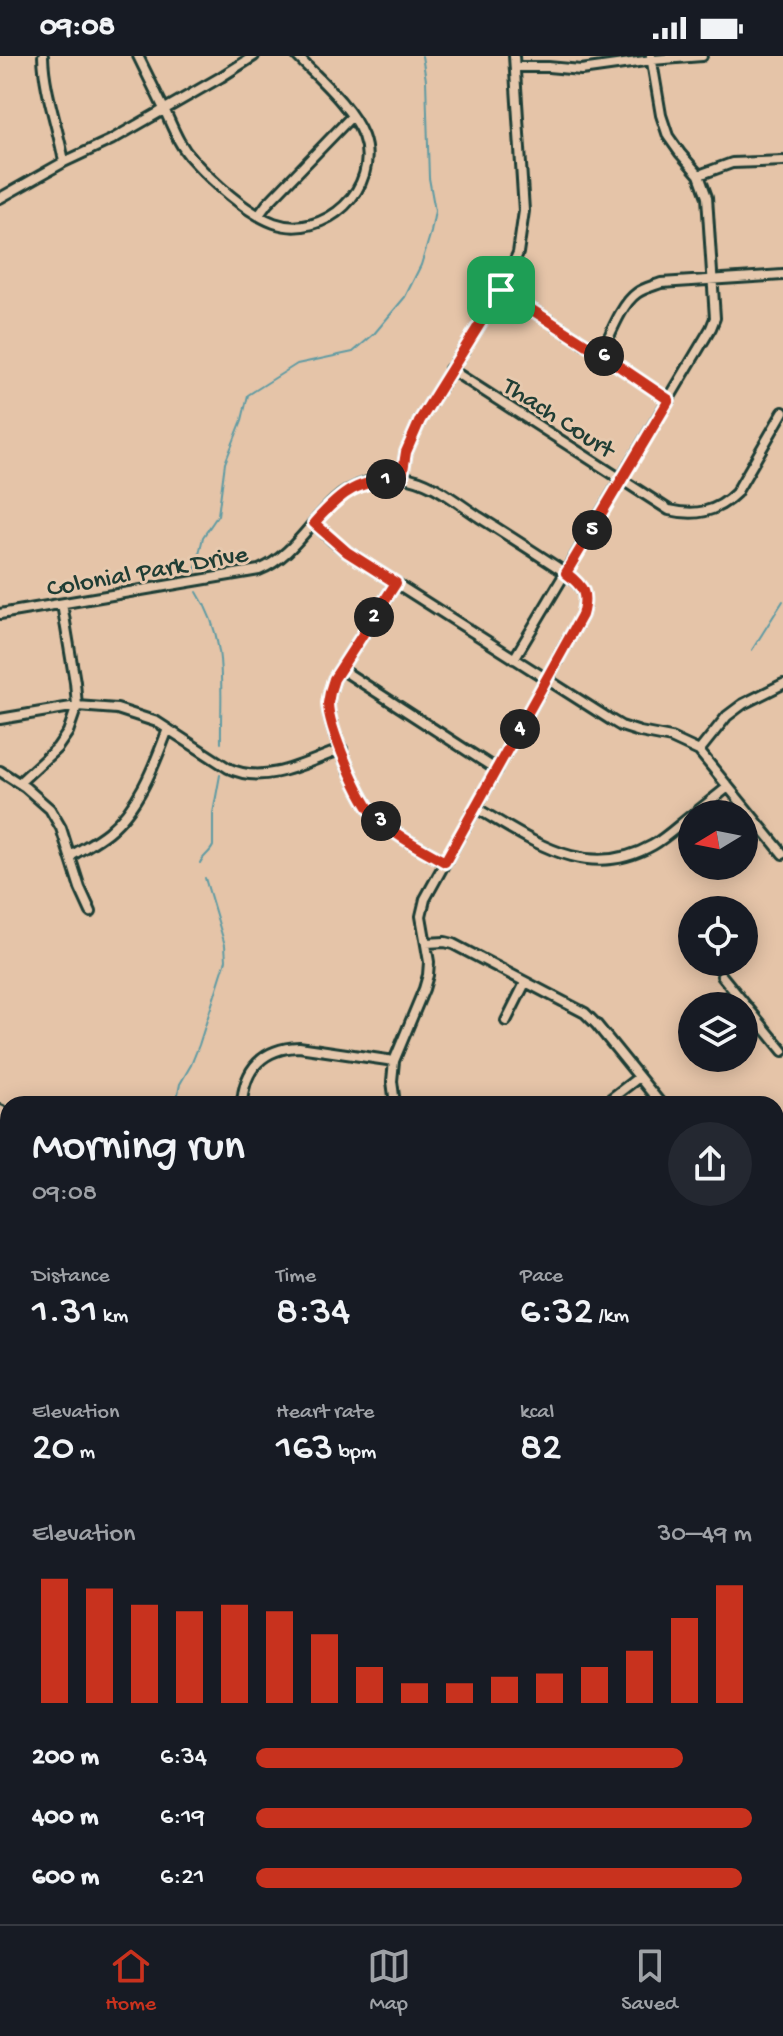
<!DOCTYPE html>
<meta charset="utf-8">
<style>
:root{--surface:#171b24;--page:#242831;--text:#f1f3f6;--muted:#9ea1a6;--line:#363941;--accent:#c8321e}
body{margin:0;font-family:"Gochi Hand",sans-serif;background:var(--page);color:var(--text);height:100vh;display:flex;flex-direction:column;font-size:30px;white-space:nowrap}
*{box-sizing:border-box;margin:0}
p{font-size:26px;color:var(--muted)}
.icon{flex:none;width:44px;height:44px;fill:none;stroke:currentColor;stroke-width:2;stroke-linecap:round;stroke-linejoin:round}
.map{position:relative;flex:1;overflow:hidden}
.panel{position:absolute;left:0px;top:1040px;width:784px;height:828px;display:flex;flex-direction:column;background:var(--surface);border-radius:24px 24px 0 0;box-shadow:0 4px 20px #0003}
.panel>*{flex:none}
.needle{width:52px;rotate:260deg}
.controls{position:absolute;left:678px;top:744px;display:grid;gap:16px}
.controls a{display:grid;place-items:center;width:80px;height:80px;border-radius:50%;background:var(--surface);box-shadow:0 4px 20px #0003;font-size:40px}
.pin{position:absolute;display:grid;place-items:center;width:68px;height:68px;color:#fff;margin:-34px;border-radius:16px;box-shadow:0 4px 12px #0006}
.km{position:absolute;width:40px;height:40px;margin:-20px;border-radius:50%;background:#222;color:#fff;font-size:22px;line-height:40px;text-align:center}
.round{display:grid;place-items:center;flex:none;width:84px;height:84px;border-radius:42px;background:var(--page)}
.head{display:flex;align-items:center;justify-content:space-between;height:136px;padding:0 32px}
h1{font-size:44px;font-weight:600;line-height:60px}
.metrics{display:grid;grid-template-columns:repeat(3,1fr);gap:12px;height:136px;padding:8px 32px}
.metrics div{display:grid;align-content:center}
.metrics b{font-size:40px;font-weight:600}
.metrics small{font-size:22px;font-weight:400}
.metrics p{font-size:22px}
.chart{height:224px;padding:16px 32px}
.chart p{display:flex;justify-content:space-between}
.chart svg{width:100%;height:144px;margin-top:8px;stroke:var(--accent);stroke-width:6}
ul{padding:0 32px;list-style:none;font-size:26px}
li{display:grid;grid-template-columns:128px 96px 1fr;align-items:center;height:60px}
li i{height:20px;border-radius:10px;background:var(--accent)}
.status{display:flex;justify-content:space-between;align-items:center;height:56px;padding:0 40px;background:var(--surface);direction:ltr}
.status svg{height:22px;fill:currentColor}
.tabs{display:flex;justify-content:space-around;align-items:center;height:112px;border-top:2px solid var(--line);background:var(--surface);font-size:22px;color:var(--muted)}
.tabs a{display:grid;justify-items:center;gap:4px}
.tabs .current{color:var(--accent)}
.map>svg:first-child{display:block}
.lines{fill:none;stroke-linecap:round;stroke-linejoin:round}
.stream{stroke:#619ba3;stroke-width:2}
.minor-casing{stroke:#1f3d34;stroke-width:14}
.tertiary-casing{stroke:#1f3d34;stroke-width:16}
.secondary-casing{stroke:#1f3d34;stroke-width:18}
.minor{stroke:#e6c8ad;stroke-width:8}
.tertiary{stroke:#e6c8ad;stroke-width:10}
.secondary{stroke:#e6c8ad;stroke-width:12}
.route-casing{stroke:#fff;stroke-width:16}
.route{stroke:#c8321e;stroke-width:10}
.labels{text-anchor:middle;stroke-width:6;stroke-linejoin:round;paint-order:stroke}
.street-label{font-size:26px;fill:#1f3d34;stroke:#e6c8ad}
</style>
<div class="status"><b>09:08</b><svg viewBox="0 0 49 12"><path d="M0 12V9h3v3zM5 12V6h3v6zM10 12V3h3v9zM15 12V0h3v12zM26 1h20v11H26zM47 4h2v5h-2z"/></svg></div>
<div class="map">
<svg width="783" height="1868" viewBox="0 0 783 1868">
<rect width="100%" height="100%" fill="#e5c4a8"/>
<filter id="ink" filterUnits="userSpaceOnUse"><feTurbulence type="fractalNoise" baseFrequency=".0125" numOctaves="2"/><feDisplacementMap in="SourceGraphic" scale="16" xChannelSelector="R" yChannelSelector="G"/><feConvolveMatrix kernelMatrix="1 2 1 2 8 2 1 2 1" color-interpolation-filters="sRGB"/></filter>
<g filter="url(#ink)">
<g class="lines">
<path class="stream" d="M195,516L203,481L218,459L225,407L242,364L248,339L297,308L353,296L374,278L405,241L421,209L431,176L435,155L429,122L426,24L422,0
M197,536C229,586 220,632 221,687
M752,594L783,545
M200,807C203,800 210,797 213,790V757L220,719
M176,1048L180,1028L191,1009L199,989L226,904L225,889L205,822"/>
<defs>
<path id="minor" d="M138,0C147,18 156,37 165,55C173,72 179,89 192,103C212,125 245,156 274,167C324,185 382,132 363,80C352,51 319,23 297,0
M515,11H548L581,14L652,4L702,0
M64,106L111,84L221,21L254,0
M699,119L732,107L783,105
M0,142L64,106C58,70 44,36 43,0
M259,159L267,148L352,60
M501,234L601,298L669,344
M601,298C610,280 621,248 637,237C644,232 653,230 661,227L783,219
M450,313L669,454C695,460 716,457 736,437L783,356
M402,421L406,396L420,364L501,234L518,197L524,155L514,0
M314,467L332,484L347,496L611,664L621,670L640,676L671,682L699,695L783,798
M396,527L334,623C331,631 329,639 328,648C328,670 360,746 377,762C396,780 422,793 445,806
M0,558L259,514C292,501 310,466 335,444C351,429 381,419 403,421C431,424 456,446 479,461C508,479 537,498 566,517C583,531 588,537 582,559L425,843L421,860L429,906L428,919L424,933L394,1005L392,1025L395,1048
M514,603L711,272L715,262L707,141L699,119L680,97L668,80L661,59L651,0
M341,613L497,714
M0,663L77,650L117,653L157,666L228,712C265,730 307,706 342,693
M699,695L727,660L743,648L783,628
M0,715L25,731L50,753L61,772L80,832L91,856
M19,727L57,692L68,676L77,650L75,626L62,548
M476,752C532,784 586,827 653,789C667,781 679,769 692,759
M694,758L728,731
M71,800C83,792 97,785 108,776C139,751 154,710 168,673
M426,887L445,886L453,888L585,957L597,969L661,1048
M722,920L783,995
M506,965L525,927
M242,1048C244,1013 263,992 299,991L394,1005
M604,1048L639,1021
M0,1171L8,1184
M776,1210H783
M0,1346L8,1359
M0,1543L8,1552
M776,1574L783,1573
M0,1704L8,1697
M0,1728L8,1737
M0,1792L8,1786
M776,1853L783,1849
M564,1860L568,1868
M720,1868L756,1860"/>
<path id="tertiary" d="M744,1863L745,1868"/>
<path id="secondary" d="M0,1056L8,1069
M429,1868V1860"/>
</defs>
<use href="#minor" class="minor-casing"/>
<use href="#tertiary" class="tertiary-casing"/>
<use href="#secondary" class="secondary-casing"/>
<use href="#minor" class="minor"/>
<use href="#tertiary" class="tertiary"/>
<use href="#secondary" class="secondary"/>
</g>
</g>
<g class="lines" filter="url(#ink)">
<defs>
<path id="route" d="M501,234L601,298L669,344L566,517C584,531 588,537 582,559L445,806C422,793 396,780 377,762C360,746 328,670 328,647C329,639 331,631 334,623L396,527L347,496L314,467C344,433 357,426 402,421L406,396L420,364Z"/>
</defs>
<use href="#route" class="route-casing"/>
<use href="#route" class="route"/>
</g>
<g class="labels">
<g class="street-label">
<text transform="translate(560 360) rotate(33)" y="9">Thach Court</text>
<text transform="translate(147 513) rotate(-10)" y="9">Colonial Park Drive</text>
</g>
</g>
</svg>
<div class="controls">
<a><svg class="needle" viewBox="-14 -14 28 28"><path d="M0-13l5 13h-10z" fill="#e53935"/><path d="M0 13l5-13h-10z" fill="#9ea1a6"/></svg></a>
<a><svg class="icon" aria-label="locate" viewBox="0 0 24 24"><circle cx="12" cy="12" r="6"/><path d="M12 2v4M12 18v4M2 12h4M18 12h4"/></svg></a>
<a><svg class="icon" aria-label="layers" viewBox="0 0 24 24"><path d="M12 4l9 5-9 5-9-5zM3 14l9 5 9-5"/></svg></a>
</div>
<div class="pin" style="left:501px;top:234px;background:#1e9e55"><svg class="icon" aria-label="arrive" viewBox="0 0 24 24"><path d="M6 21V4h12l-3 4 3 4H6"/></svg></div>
<b class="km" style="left:386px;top:423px">1</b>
<b class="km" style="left:374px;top:561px">2</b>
<b class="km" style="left:381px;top:765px">3</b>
<b class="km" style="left:520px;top:673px">4</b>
<b class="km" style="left:592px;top:474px">5</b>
<b class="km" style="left:604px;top:300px">6</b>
<section class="panel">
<div class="head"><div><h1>Morning run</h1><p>09:08</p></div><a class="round"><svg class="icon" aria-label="share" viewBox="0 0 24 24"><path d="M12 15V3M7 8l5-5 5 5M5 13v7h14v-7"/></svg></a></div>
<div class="metrics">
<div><p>Distance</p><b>1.31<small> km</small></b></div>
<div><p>Time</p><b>8:34</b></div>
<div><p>Pace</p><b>6:32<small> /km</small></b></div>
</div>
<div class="metrics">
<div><p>Elevation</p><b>20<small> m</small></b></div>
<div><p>Heart rate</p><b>163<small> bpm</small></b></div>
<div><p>kcal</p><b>82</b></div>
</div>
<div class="chart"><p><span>Elevation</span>30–49 m</p>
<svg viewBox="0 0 160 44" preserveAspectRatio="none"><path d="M5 44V6M15 44V9M25 44V14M35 44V16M45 44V14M55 44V16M65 44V23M75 44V33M85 44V38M95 44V38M105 44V36M115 44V35M125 44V33M135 44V28M145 44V18M155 44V8"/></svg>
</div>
<ul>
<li><b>200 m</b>6:34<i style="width:86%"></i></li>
<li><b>400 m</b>6:19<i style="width:100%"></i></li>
<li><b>600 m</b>6:21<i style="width:98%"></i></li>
</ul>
</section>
</div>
<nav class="tabs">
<a class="current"><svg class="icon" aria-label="home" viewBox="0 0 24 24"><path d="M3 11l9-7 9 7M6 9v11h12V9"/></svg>Home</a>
<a><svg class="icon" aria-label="map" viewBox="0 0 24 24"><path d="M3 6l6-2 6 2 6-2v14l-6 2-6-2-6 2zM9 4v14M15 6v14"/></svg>Map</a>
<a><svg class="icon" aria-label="saved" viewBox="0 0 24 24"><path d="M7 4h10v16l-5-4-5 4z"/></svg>Saved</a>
</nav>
